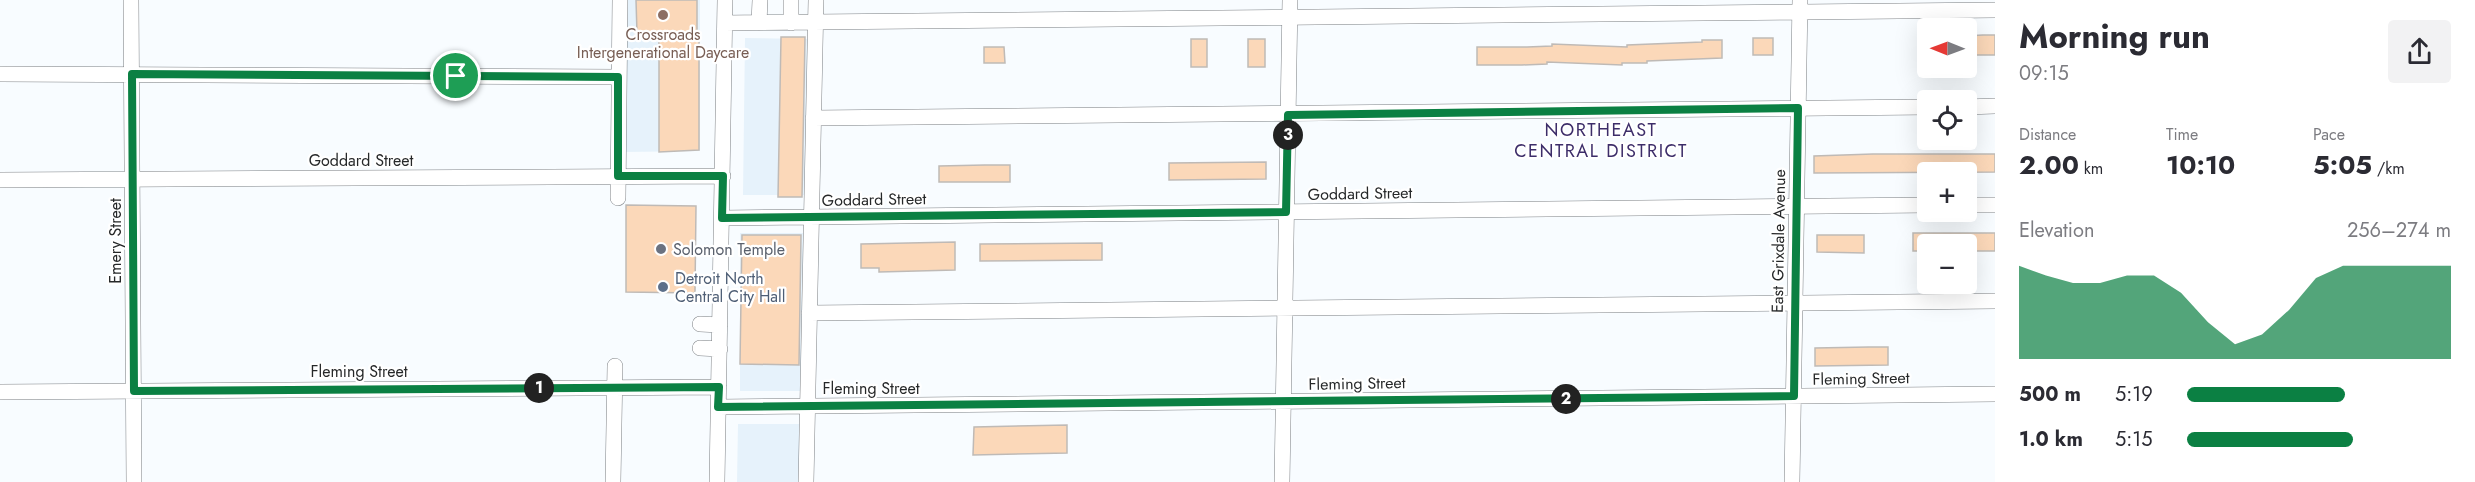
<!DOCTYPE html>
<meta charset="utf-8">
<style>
:root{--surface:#fff;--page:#f2f2f3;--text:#2b2b33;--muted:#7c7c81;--accent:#0b8043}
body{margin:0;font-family:Jost,sans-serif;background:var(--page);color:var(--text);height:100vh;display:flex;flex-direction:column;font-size:22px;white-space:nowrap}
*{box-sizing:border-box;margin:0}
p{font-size:20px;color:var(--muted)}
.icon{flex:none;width:33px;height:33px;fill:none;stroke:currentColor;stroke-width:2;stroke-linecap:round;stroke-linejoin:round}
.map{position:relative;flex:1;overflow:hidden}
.drawer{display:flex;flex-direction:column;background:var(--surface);width:480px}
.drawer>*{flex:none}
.needle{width:39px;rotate:271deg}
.controls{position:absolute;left:1917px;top:18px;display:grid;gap:12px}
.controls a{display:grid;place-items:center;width:60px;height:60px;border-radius:6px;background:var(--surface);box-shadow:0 6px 24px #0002;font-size:30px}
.pin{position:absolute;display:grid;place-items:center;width:51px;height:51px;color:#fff;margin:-26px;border:3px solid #fff;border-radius:50%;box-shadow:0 2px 6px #0007}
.km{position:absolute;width:30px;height:30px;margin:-15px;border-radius:50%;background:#222;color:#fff;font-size:16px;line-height:30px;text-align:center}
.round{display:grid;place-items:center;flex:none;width:63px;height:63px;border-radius:6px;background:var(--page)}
.head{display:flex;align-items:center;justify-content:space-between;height:102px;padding:0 24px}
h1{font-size:33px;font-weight:700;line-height:45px}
.metrics{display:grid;grid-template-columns:repeat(3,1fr);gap:9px;height:102px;padding:6px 24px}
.metrics div{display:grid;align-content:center}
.metrics b{font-size:26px;font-weight:700}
.metrics small{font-size:16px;font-weight:400}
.metrics p{font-size:16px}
.chart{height:168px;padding:12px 24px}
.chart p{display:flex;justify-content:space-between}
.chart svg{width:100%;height:108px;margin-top:6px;fill:var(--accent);opacity:.7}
ul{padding:0 24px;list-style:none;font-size:20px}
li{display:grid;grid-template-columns:96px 72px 1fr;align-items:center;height:45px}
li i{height:15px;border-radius:8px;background:var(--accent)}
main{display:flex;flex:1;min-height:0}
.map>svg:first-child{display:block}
.built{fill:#e6f2fb}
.building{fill:#fbd8b9;stroke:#bfbab6;stroke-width:1.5}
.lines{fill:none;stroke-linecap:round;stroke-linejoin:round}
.minor-casing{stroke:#7d8185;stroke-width:16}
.minor{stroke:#fff;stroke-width:15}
.route-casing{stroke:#fff;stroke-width:12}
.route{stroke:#0b8043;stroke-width:8}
.education-dot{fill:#8d6e63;stroke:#fff;stroke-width:2}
.worship-dot{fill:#6b7280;stroke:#fff;stroke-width:2}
.service-dot{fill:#5c6f8a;stroke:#fff;stroke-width:2}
.labels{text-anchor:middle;stroke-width:4.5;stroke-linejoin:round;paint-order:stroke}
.education-label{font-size:16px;fill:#785e54;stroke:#fff}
.street-label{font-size:16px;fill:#262829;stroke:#fff}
.worship-label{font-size:16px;fill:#5b616d;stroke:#fff;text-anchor:start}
.service-label{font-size:16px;fill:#4e5e75;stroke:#fff;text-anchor:start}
.neighbourhood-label{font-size:18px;letter-spacing:1.5px;fill:#3d2d69;stroke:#fff}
</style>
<main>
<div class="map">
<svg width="1995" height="482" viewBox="0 0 1995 482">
<rect width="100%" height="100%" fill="#f8fcff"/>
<path class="built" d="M625,0H700V151L624,152Z
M745,38L808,39L806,195H743Z
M740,233H806V391H740Z
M738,424H803L802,482H737Z"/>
<path class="building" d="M636,0H697V32H699V150L659,152V33H637Z
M1983,35H1995V55H1966V36Z
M781,37H805L802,197H778Z
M1753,38H1773V55H1753Z
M1191,39H1207V67H1191Z
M1248,39H1265V67H1248Z
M1702,40H1722V58L1647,61V63H1622V65L1547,62V64L1522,65H1477V47H1527L1552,46V44L1627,47V45L1702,42Z
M984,47H1004L1005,63H984Z
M1873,154H1995V172L1814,173V156Z
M1266,162V179L1169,180V163Z
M985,165H1010V182H939V166Z
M626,205L696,206L695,293L626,292Z
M1913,233H1995V251H1969V244H1928V251H1913Z
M742,235H801L799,365L740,364Z
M1817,235H1864V253L1817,252Z
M955,242V270L879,272V268H861V244Z
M1102,243V260L980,261V244Z
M1869,347H1888V365L1815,366V348Z
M1067,425V453L973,455L974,427Z"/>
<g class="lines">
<defs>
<path id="minor" d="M131,0L134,482
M725,23L1995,10
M759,23L760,0
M791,23V0
M0,74L618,77
M1966,107L1995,106
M813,118L1928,107
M0,180L723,176
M618,198L620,0
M1966,205H1995
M722,218L1928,205
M809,313L1995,301
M700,324L720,325
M700,348L720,349
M0,392L719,387
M719,407L1995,394
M613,482L615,366
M717,482L725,0
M806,482L816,0
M1282,482L1290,0
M1792,482L1800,0"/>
</defs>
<use href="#minor" class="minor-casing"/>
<use href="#minor" class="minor"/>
</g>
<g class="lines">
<defs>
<path id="route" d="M132,74L618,77V176H723L722,218L1286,212L1288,115L1798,108L1794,396L718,407L719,387L134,391Z"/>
</defs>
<use href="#route" class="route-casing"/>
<use href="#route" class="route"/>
</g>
<circle class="education-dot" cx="663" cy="15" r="6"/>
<circle class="worship-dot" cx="661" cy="249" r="6"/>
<circle class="service-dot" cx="663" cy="287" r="6"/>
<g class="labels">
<g class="education-label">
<text x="663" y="40">Crossroads<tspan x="663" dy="18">Intergenerational Daycare</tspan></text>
</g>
<g class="street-label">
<text x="361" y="166">Goddard Street</text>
<text transform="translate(1360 193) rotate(-1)" y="6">Goddard Street</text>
<text transform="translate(874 199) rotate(-1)" y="6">Goddard Street</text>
<text transform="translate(115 241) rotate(-90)" y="6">Emery Street</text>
<text transform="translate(1778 241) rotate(-89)" y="6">East Grixdale Avenue</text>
<text x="359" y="377">Fleming Street</text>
<text transform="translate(1861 378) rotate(-1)" y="6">Fleming Street</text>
<text transform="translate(1357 383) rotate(-1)" y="6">Fleming Street</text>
<text x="871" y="394">Fleming Street</text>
</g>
<g class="worship-label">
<text x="673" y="255">Solomon Temple</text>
</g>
<g class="service-label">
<text x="675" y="284">Detroit North<tspan x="675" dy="18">Central City Hall</tspan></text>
</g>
<g class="neighbourhood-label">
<text x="1601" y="136">NORTHEAST<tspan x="1601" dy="21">CENTRAL DISTRICT</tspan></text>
</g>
</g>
</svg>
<div class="controls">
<a><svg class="needle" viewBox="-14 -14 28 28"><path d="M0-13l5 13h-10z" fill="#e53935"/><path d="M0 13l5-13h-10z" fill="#7c7c81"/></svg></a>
<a><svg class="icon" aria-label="locate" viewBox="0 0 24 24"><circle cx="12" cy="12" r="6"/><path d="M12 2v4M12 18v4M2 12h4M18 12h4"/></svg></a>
<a>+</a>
<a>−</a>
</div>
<div class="pin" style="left:456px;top:76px;background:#1e9e55"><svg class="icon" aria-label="arrive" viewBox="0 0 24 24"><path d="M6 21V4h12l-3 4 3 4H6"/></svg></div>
<b class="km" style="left:539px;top:388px">1</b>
<b class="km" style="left:1566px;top:399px">2</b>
<b class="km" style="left:1288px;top:135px">3</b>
</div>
<section class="drawer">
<div class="head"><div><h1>Morning run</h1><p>09:15</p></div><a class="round"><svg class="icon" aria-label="share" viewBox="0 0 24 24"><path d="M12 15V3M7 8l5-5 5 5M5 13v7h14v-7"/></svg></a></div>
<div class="metrics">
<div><p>Distance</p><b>2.00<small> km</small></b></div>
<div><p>Time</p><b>10:10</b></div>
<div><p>Pace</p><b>5:05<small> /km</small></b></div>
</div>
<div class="chart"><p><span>Elevation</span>256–274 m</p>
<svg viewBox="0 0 160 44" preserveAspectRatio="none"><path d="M0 44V6L10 10L20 13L30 13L40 10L50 10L60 17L70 29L80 38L90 34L100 24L110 11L120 6L130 6L140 6L150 6L160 6V44z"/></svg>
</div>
<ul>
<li><b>500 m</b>5:19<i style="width:60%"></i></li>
<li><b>1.0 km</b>5:15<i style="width:63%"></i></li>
</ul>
</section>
</main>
